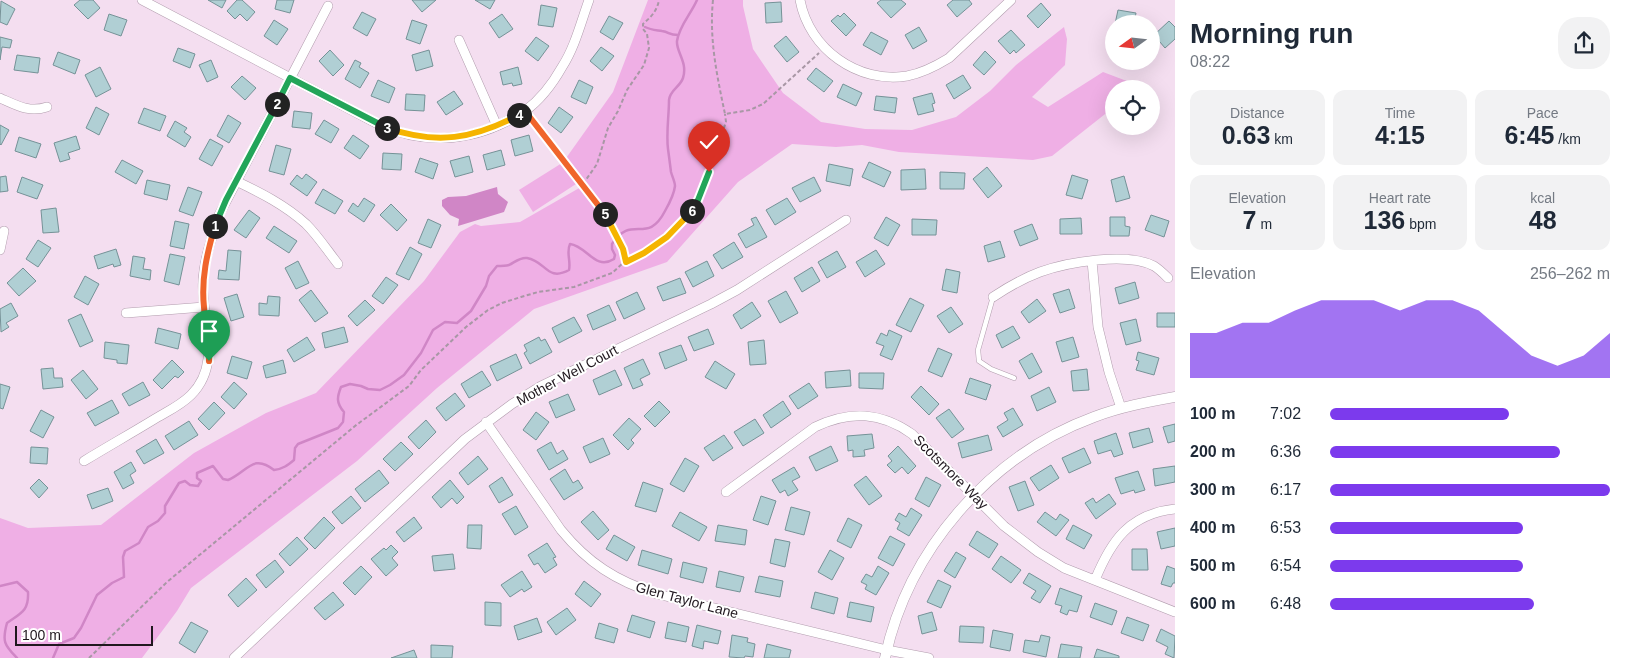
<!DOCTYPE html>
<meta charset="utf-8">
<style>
:root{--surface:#fff;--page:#f2f2f3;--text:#1f2937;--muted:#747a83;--accent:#7c3aed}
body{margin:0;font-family:Helvetica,sans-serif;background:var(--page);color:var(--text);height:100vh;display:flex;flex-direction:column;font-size:19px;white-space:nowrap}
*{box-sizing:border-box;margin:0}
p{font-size:16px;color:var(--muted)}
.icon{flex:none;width:28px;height:28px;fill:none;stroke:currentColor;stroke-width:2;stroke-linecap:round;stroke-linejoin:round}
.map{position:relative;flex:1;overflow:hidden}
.side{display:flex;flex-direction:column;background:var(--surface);width:450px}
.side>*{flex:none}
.needle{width:32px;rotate:255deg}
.tools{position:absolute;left:1105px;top:15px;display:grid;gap:10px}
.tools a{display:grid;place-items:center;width:55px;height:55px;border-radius:50%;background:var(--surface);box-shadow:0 5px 20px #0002;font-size:25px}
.scale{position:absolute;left:15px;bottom:12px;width:138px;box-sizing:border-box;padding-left:5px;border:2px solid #20181f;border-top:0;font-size:14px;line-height:18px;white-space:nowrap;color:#20181f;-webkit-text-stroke:4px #fff;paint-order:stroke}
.pin{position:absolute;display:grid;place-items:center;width:42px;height:42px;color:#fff;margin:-51px -21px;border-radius:50% 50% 50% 0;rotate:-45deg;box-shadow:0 0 5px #0007}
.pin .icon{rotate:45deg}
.km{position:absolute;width:25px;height:25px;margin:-12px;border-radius:50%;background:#222;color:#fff;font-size:14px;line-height:25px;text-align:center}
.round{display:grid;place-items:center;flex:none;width:52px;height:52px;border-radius:20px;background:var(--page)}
.head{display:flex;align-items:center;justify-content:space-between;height:85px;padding:0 15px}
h1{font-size:28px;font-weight:800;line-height:38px}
.figures{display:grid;grid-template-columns:repeat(3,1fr);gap:8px;height:85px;padding:5px 15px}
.figures div{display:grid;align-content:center;border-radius:12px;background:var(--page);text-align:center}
.figures b{font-size:25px;font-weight:800}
.figures small{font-size:14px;font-weight:400}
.figures p{font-size:14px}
.chart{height:140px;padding:10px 15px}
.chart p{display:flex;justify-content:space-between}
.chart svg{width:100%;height:90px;margin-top:5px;fill:var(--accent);opacity:.7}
ul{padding:0 15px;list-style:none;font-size:16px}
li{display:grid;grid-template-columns:80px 60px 1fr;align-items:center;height:38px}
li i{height:12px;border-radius:6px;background:var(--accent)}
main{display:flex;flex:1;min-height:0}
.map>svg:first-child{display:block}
.green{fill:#efafe5}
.water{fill:#d086c6}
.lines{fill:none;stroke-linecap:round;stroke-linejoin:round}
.stream{stroke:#d086c6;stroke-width:2.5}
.building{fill:#b0cfd4;stroke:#759297}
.service-casing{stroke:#b29dae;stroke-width:5.5}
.minor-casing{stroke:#b29dae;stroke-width:10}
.tertiary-casing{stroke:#b29dae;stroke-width:11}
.path{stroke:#a897a5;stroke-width:2;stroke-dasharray:4 2.5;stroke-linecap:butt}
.service{stroke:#fff;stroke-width:4.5}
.minor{stroke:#fff;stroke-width:9}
.tertiary{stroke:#fff;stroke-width:10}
.split-1-casing{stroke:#fff;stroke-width:10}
.split-2-casing{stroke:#fff;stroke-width:10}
.split-3-casing{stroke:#fff;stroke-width:10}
.split-4-casing{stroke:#fff;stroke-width:10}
.split-5-casing{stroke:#fff;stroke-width:10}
.split-6-casing{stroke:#fff;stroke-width:10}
.split-7-casing{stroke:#fff;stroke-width:10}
.split-1{stroke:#f0652b;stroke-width:6}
.split-2{stroke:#22a559;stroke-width:6}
.split-3{stroke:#22a559;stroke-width:6}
.split-4{stroke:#f5b400;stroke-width:6}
.split-5{stroke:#f0652b;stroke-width:6}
.split-6{stroke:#f5b400;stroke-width:6}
.split-7{stroke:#22a559;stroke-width:6}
.labels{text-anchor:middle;stroke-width:4;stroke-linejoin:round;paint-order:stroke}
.street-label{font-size:14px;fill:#20181f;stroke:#fff}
</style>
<main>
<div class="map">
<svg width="1175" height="658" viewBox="0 0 1175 658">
<rect width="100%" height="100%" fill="#f4def0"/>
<path class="green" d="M648,0H743V6L753,49L783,93L821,122L865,129L912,130L956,117L990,91L1016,65L1064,27L1067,39L1065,65L1032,97L1048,107L1103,72L1140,86L1136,89H1114V107L1052,156L1033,160L899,152L862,145L836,147L792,144L738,182L667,262L534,309L437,388L357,461L191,588L177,611L142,658H0V518L28,528L101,525L194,453L266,413L316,393L424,281L460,232L475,224L481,226L520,222L581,187L564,161L613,92Z
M562,163L576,184L533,212L519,190Z"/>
<path class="water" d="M497,187L498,194L508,202L504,212L458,226L459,219L450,215L442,206V200L448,197L466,196Z"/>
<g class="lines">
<path class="stream" d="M645,27C651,30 656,30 662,31C670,32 668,35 678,35
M0,586L17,582L28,592C29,611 21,613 7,623C2,641 4,645 17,658
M53,658L59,644L74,638L81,628L97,595L112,583L124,577L123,557L125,551L139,543L148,527L158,521L165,513V506L179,483L185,481L190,485L198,486L201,481L197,478V473L213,466L223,479L228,480C247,472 253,453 274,470C283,469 288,465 294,460L295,448L298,444L338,428L343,422L344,412C336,403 337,397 341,387L350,384L361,386L368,389L380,390L390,385L404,375L421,353L433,330L445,322L457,323L471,311L486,286L489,276L497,266C501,266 505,266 509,265C515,262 520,257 527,258C546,261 547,282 569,270C571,261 566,252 570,244C587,246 595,271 614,259L615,255L612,249V244C632,213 647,246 665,211C669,204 674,195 675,186C675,182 672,176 671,172C670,164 669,156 668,149C666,133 669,116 669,100C670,90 680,87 683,78C688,62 676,52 677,41C679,26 691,14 697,0"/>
</g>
<path class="building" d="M80,0H93L100,8L88,19L74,5Z
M208,0H226L222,8Z
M237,0H242L255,12L247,21L240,14L235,19L227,11Z
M277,0H294L290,13L275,9Z
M412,0H436L422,12Z
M475,0H495L490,9Z
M881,0H901L906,4L891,18L877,3Z
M953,0H969L972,4L957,17L947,5Z
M1,1L15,9L7,25L0,22Z
M781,2L782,22L766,23L765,3Z
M1041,3L1051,15L1038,28L1027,16Z
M541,5L557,8L553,27L538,25Z
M1118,10L1136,13L1134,24H1115Z
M362,12L376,19L367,36L353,28Z
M844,13L856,25L846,36L831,21L838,15L840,17Z
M109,14L127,20L121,36L104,30Z
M502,14L513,29L499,38L489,23Z
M609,16L623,23L613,40L600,32Z
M274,20L288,29L277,45L264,36Z
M412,20L427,25L420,44L406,39Z
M1169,21L1175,27V39L1165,48L1154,35Z
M919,27L927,41L913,49L905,35Z
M1011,30L1025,45L1016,53L1014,50L1010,54L998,41Z
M871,32L888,41L881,55L863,45Z
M786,36L799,52L787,62L774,46Z
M0,37L12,40L10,48L2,47L0,60Z
M536,37L549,46L538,61L525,51Z
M601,47L614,56L602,71L590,61Z
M178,48L195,54L190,68L173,61Z
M330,50L344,65L333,76L319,61Z
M429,50L433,66L416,71L412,55Z
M985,51L996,62L984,75L973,65Z
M58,52L80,60L75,74L53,65Z
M17,55L40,58L38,73L14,70Z
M211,60L218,77L207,82L199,65Z
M355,60L361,63L359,67L369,73L360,88L345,79Z
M100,67L111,89L96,97L85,75Z
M518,67L522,84L513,86L512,83L503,85L500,72Z
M816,68L833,81L824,92L807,79Z
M963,75L971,88L954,99L946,85Z
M242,76L256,88L245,100L231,87Z
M378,80L395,88L389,103L371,96Z
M579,80L593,87L586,104L571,97Z
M843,84L862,93L856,106L837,97Z
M454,91L463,104L446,115L437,102Z
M932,93L935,103L932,104L934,111L918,115L913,98Z
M406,94L425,95L424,111L405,110Z
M876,96L897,98L895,113L874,110Z
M96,107L109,114L99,135L86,128Z
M559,107L573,117L561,133L548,123Z
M144,108L166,116L160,131L138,123Z
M294,111L312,113L310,129L292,127Z
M228,115L241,123L229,143L217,136Z
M324,120L339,129L331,143L315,134Z
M175,121L187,128L184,132L191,137L185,147L167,136Z
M0,125L9,130L1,145L0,144Z
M353,135L369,146L360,159L344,148Z
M529,135L533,151L515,156L511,140Z
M76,136L80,149L68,153L70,159L60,162L54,143Z
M19,137L41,144L36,158L15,151Z
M210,139L223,146L212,166L199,159Z
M276,145L291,149L284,175L269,171Z
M501,150L505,165L487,170L483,155Z
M383,153L402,154L401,170L382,169Z
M469,156L473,172L455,177L450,161Z
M420,158L438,164L433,179L415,172Z
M122,160L143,171L136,184L115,172Z
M869,162L891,172L884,187L862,177Z
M829,164L853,169L850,186L826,181Z
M987,167L1002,186L988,198L973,179Z
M925,169L926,189L901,190V170Z
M940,172L965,173L964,189H940Z
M306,174L317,182L307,196L290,184L297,175L302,179Z
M1072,175L1088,180L1082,199L1066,195Z
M6,176L8,191L0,192V177Z
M1124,176L1130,198L1116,202L1111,180Z
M22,177L43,185L37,199L17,192Z
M814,177L821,191L800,202L792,188Z
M147,180L170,185L167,200L144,194Z
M188,187L202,192L193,216L179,211Z
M323,189L343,201L335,214L315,203Z
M364,198L375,205L364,222L348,211L353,203L358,207Z
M787,198L796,212L775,225L766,210Z
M391,204L407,220L397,231L380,215Z
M56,208L59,232L43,233L41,210Z
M249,210L260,218L246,238L234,230Z
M1151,215L1169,221L1164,237L1145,230Z
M756,217L767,237L746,248L738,234L754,225L751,219Z
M886,217L900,225L888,246L874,238Z
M1110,217H1125V226L1130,227L1129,236H1110Z
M1081,218L1082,234H1060V219Z
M428,219L441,225L431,248L418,243Z
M912,219L937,220L936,235H912Z
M175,221L189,224L184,249L170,246Z
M1032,224L1038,239L1020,246L1014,231Z
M274,226L297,241L289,253L266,238Z
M38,240L51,248L38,267L26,259Z
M1000,241L1005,257L988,262L984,246Z
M734,242L743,257L722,269L713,255Z
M410,247L422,254L409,280L396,274Z
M116,249L121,265L114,267L113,264L98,269L94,256Z
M228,250L241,251L239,280L218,279L219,270L226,271Z
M876,250L885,264L865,277L856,262Z
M837,251L846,267L827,278L818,262Z
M170,254L185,257L179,285L164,281Z
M133,256L145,258L143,269L151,270L150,280L130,276Z
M298,261L309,283L296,289L285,268Z
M707,261L714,276L693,287L685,272Z
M812,267L820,281L802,292L794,278Z
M23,268L36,281L19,296L7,283Z
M946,269L960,272L957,293L942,290Z
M85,276L99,284L88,305L74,297Z
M386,277L398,285L383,304L372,296Z
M680,278L686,293L663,301L657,287Z
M1135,282L1139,298L1119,304L1115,288Z
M1069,289L1075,308L1060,313L1053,294Z
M311,290L328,313L315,322L299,300Z
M786,291L798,313L780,323L768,301Z
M637,292L645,309L624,319L616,302Z
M237,294L244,317L231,321L224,298Z
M268,296L280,297L279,316L259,315V303L267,304Z
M910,298L924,305L911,332L896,325Z
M1037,299L1046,311L1029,323L1021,312Z
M365,300L375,310L357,326L348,316Z
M752,302L761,316L741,329L733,315Z
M11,303L18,316L6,323L9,327L1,332L0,309Z
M609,305L616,320L593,330L587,315Z
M951,307L963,324L949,333L937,316Z
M1157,313H1175V327H1157Z
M81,314L93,341L80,347L68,320Z
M574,317L582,331L559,343L552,328Z
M1136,319L1141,341L1126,345L1120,323Z
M1013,326L1020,338L1002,348L996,335Z
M344,327L348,342L325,348L322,333Z
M158,328L181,334L178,349L155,343Z
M708,329L714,344L694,351L688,337Z
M889,330L902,336L892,360L880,355L884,346L876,343L881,333L887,336Z
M307,337L315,350L294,362L287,350Z
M539,337L541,341L545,339L552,352L530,364L524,353L527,351L524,345Z
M1073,337L1079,357L1062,362L1056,342Z
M764,340L766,364L750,365L748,342Z
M105,342L129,345L127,364L117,363V360L104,358Z
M681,345L687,360L665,369L659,353Z
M938,348L952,354L942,377L928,371Z
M1138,352L1159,358L1154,375L1136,370L1139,361L1136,360Z
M1032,353L1042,372L1029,379L1019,361Z
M516,354L522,368L497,381L490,366Z
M232,356L252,362L247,379L227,373Z
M643,359L650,374L640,379L643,385L633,389L624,368Z
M172,360L184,372L178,378L175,376L162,389L153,380Z
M283,360L286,373L266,378L263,366Z
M715,361L735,374L726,389L705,377Z
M53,368L54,378H62L63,387L43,389L41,369Z
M1087,369L1089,390L1073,391L1071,371Z
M83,370L98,389L86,399L71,380Z
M615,370L622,385L599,395L593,380Z
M850,370L851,386L826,388L825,372Z
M482,371L491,385L469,398L461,384Z
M859,373H884L883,389L859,388Z
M970,378L991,385L986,400L965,393Z
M143,382L150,395L129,406L122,394Z
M234,382L247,394L234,409L221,397Z
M809,383L818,396L798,409L789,396Z
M0,384L10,387L3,409L0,408Z
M921,386L939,404L929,415L911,397Z
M1049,387L1056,402L1037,411L1031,396Z
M455,393L465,406L446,421L436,408Z
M568,394L575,410L556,418L549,402Z
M112,400L119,413L95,426L87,413Z
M659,401L670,412L655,427L644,416Z
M783,401L791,414L771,428L763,415Z
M214,402L225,413L209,430L198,419Z
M1013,408L1023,425L1003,437L997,427L1008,420L1004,413Z
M949,409L964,429L952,438L936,418Z
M41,410L54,417L43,438L30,431Z
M536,412L549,422L536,440L523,430Z
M629,418L641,429L631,440L634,443L628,450L613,435Z
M755,419L764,433L743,446L734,432Z
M426,420L436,432L419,449L408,437Z
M189,421L198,435L174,450L165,436Z
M1175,424V441L1168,443L1163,427Z
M1149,428L1153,442L1133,448L1129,433Z
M1116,433L1123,454L1114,457L1111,450L1098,454L1094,441Z
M872,434L874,448L864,450L865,456L853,457V450L848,451L847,436Z
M724,435L733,448L713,461L704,448Z
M988,435L992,450L962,458L958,443Z
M603,438L610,454L590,463L583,447Z
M156,439L164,453L144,464L136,451Z
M401,442L413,454L395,471L383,459Z
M551,442L557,454L563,450L568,459L549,470L537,450Z
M831,446L838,461L816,471L809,457Z
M898,446L916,466L908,474L902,467L895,473L887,465L892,461L888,456Z
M31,447L48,448L47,464L30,463Z
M1084,448L1091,463L1069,473L1062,458Z
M478,456L488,469L468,485L459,473Z
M685,458L699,466L684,492L670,484Z
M131,462L136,471L130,475L134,483L123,489L114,472Z
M1051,465L1059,478L1039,491L1030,478Z
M1175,466V482L1155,486L1153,469Z
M794,467L800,477L792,481L798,490L788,496L785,490L780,493L772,480Z
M565,469L573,483L578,480L583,488L564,500L550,479Z
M379,470L389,483L365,502L355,489Z
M1138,471L1145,490L1135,493L1134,490L1121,494L1115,478Z
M866,476L882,496L869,505L854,485Z
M502,477L513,495L499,503L489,486Z
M926,477L941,485L929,507L915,499Z
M39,479L48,488L39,498L30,488Z
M450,480L464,497L457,504L452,498L441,508L432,497Z
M1025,481L1034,505L1018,511L1009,487Z
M643,482L663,489L656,512L635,506Z
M108,488L113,501L92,509L87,495Z
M1109,494L1116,504L1096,519L1085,503L1093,498L1096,503Z
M351,496L361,508L342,524L332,512Z
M761,496L776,501L768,525L753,520Z
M516,506L528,527L515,535L502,514Z
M791,507L810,512L804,535L785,530Z
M911,508L922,515L909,536L897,529L900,523L895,520L899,513L906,517Z
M593,511L609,530L598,540L581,522Z
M680,512L707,527L699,541L672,526Z
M1045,512L1056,520L1060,514L1069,520L1056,536L1037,522Z
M324,517L335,528L315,549L304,538Z
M414,517L422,528L404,542L396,532Z
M848,518L862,525L851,548L837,541Z
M468,525H482L481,549L467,548Z
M718,525L747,530L745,545L715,541Z
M1073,525L1092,535L1084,549L1066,539Z
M1175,528V546L1161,549L1157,532Z
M977,531L998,544L989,558L969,545Z
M614,535L635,547L627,561L606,549Z
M890,536L905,544L893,566L878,558Z
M297,537L308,549L290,566L279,554Z
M775,539L790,542L785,567L770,563Z
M547,543L556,557L553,558L557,565L545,573L538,563L534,565L528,555Z
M391,545L398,552L392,558L398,565L386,576L371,559L384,548L386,550Z
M1132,549H1147L1148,570H1132Z
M642,550L672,559L668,574L638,565Z
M830,550L844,558L832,580L818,572Z
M956,552L966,558L955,578L944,571Z
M453,554L455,569L434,571L432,556Z
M1001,556L1021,570L1011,583L992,569Z
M275,560L284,572L266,588L256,575Z
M683,562L707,568L703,583L680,577Z
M361,566L372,577L355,595L343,583Z
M878,566L889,573L876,595L865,589L867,585L861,582L866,574L872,577Z
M1167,566L1175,569V583H1173L1171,587L1161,584Z
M522,571L532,587L524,592L522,589L510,597L501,585Z
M719,571L744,577L740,592L716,587Z
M1029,573L1051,586L1040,603L1031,598L1036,591L1023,583Z
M759,576L783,581L780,597L755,592Z
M246,578L257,590L238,607L228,595Z
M938,580L951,586L941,608L927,602Z
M584,581L601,594L591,607L575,594Z
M1060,588L1082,596L1077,612L1069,610L1067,615L1060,612L1062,606L1055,604Z
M333,592L344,605L325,620L314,608Z
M815,592L838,598L834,614L811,608Z
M485,602L501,603V626L485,625Z
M850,602L874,607L871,622L847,617Z
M1095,603L1117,611L1112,625L1090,617Z
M567,608L576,620L556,635L547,622Z
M932,612L937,630L922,634L918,616Z
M632,615L655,622L650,638L627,631Z
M1127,617L1149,625L1143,641L1121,633Z
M537,618L542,632L518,640L514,626Z
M191,622L208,631L195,653L179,643Z
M668,622L689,627L686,642L665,638Z
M599,623L618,629L614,643L595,638Z
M697,625L721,631L718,644L704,641L703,649L692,646Z
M960,626L984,627L983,643L959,642Z
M1161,629L1175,636L1174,658L1165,654L1168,647L1156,641Z
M993,630L1013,634L1010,651L990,647Z
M732,635L748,638L747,642L755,644L753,657L745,656L744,658L729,657Z
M1041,635L1050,637L1046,657L1023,652L1025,640L1039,642Z
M767,644L791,650L789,658H764Z
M1061,644L1082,647L1080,658H1058Z
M431,645L453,646L452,658H431Z
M1097,649L1119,656V658H1094Z
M414,650L417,658H391Z"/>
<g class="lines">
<defs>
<path id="service" d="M993,297L978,350L979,361L991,369L1014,378"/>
<path id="minor" d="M142,0L380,125C422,144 468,142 509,120C514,117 520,115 525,111C540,100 553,83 562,67C575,47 581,22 589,0
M800,0C809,49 858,84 907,76C923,73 936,66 949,58L1011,0
M459,40L497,126
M0,98C16,105 29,113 47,107
M236,181C261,193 285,205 306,224C318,236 327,250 338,264
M0,250L4,231
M1092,261L1098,327L1109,372L1121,408
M993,297C1008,287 1024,278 1040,272C1068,262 1127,252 1154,266C1159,269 1164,274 1168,278
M126,313L204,307
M486,422L561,530C588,563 616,581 657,594L887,650L929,658
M84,461C107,447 130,434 153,420C166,412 180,406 191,395C223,363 201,320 203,282C204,258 212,238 219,215L328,6
M726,492L815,427C850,410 881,412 912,434L1004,526L1038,552L1064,568L1175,612
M1095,580C1111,541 1129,514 1175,509
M234,658L465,439L512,404L541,386L711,304L737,290L846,220"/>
<path id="tertiary" d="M885,658C908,550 990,455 1094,417C1120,407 1147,402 1175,397"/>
</defs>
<use href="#service" class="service-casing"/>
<use href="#minor" class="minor-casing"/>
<use href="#tertiary" class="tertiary-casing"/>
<path class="path" d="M713,0C709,39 717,76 725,114L750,110L763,104L819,53
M530,117C562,158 614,212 626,262
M583,184L597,164L608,128L618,111L627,90L644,65L649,48L647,34L643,29V24C651,17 657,11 659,0
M89,658L167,582L355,426L409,386L421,370L466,327L488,310L502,303L521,297L538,292L574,287L612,273L622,264L644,253L667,237L692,211L699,200L726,122L725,114"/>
<use href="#service" class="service"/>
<use href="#minor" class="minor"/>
<use href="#tertiary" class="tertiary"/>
</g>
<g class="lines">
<defs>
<path id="split-1" d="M209,361C210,342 205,326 204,307C201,279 207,253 215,226"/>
<path id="split-2" d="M215,226L226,200L277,104"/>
<path id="split-3" d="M277,104L290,78L387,128"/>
<path id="split-4" d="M387,128C437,145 473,139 519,115"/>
<path id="split-5" d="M519,115L525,111L605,214"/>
<path id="split-6" d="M605,214L623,249L626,262L644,253L667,237L692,211"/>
<path id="split-7" d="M692,211L698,200L709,172"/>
</defs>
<use href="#split-1" class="split-1-casing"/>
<use href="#split-2" class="split-2-casing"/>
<use href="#split-3" class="split-3-casing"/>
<use href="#split-4" class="split-4-casing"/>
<use href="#split-5" class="split-5-casing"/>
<use href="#split-6" class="split-6-casing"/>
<use href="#split-7" class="split-7-casing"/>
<use href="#split-1" class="split-1"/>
<use href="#split-2" class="split-2"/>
<use href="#split-3" class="split-3"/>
<use href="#split-4" class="split-4"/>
<use href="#split-5" class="split-5"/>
<use href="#split-6" class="split-6"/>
<use href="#split-7" class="split-7"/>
</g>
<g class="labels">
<g class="street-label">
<text transform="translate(567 375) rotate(-28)" y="5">Mother Well Court</text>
<text transform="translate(951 472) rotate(45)" y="5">Scotsmore Way</text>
<text transform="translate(687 600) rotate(15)" y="5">Glen Taylor Lane</text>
</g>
</g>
</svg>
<div class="tools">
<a><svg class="needle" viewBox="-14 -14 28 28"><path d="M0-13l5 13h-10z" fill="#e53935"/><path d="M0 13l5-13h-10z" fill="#747a83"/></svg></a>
<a><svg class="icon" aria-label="locate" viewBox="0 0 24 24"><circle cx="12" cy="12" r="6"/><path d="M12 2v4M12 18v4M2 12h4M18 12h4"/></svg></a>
</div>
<div class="scale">100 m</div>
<div class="pin" style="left:209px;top:361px;background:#1e9e55"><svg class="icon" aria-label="arrive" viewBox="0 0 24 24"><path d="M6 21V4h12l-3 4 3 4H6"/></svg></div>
<div class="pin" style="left:709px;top:172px;background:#d93025"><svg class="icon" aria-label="check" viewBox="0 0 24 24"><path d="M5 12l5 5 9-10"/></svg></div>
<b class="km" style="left:215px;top:226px">1</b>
<b class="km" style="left:277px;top:104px">2</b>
<b class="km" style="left:387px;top:128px">3</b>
<b class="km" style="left:519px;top:115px">4</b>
<b class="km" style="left:605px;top:214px">5</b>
<b class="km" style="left:692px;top:211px">6</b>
</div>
<section class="side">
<div class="head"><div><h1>Morning run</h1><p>08:22</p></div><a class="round"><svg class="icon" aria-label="share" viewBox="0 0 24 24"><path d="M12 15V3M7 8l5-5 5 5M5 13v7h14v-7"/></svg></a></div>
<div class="figures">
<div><p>Distance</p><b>0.63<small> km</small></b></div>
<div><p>Time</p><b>4:15</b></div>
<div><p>Pace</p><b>6:45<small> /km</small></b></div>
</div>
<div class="figures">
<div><p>Elevation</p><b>7<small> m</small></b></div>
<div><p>Heart rate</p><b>136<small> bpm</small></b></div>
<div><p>kcal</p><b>48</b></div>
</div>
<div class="chart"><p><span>Elevation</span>256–262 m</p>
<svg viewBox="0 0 160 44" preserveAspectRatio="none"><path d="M0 44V22L10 22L20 17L30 17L40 11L50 6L60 6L70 6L80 11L90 6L100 6L110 11L120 22L130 33L140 38L150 33L160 22V44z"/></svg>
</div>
<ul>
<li><b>100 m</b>7:02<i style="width:64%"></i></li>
<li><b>200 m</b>6:36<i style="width:82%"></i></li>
<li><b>300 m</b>6:17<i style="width:100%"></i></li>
<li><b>400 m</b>6:53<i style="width:69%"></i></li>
<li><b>500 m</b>6:54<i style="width:69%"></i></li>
<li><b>600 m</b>6:48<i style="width:73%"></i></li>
</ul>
</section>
</main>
